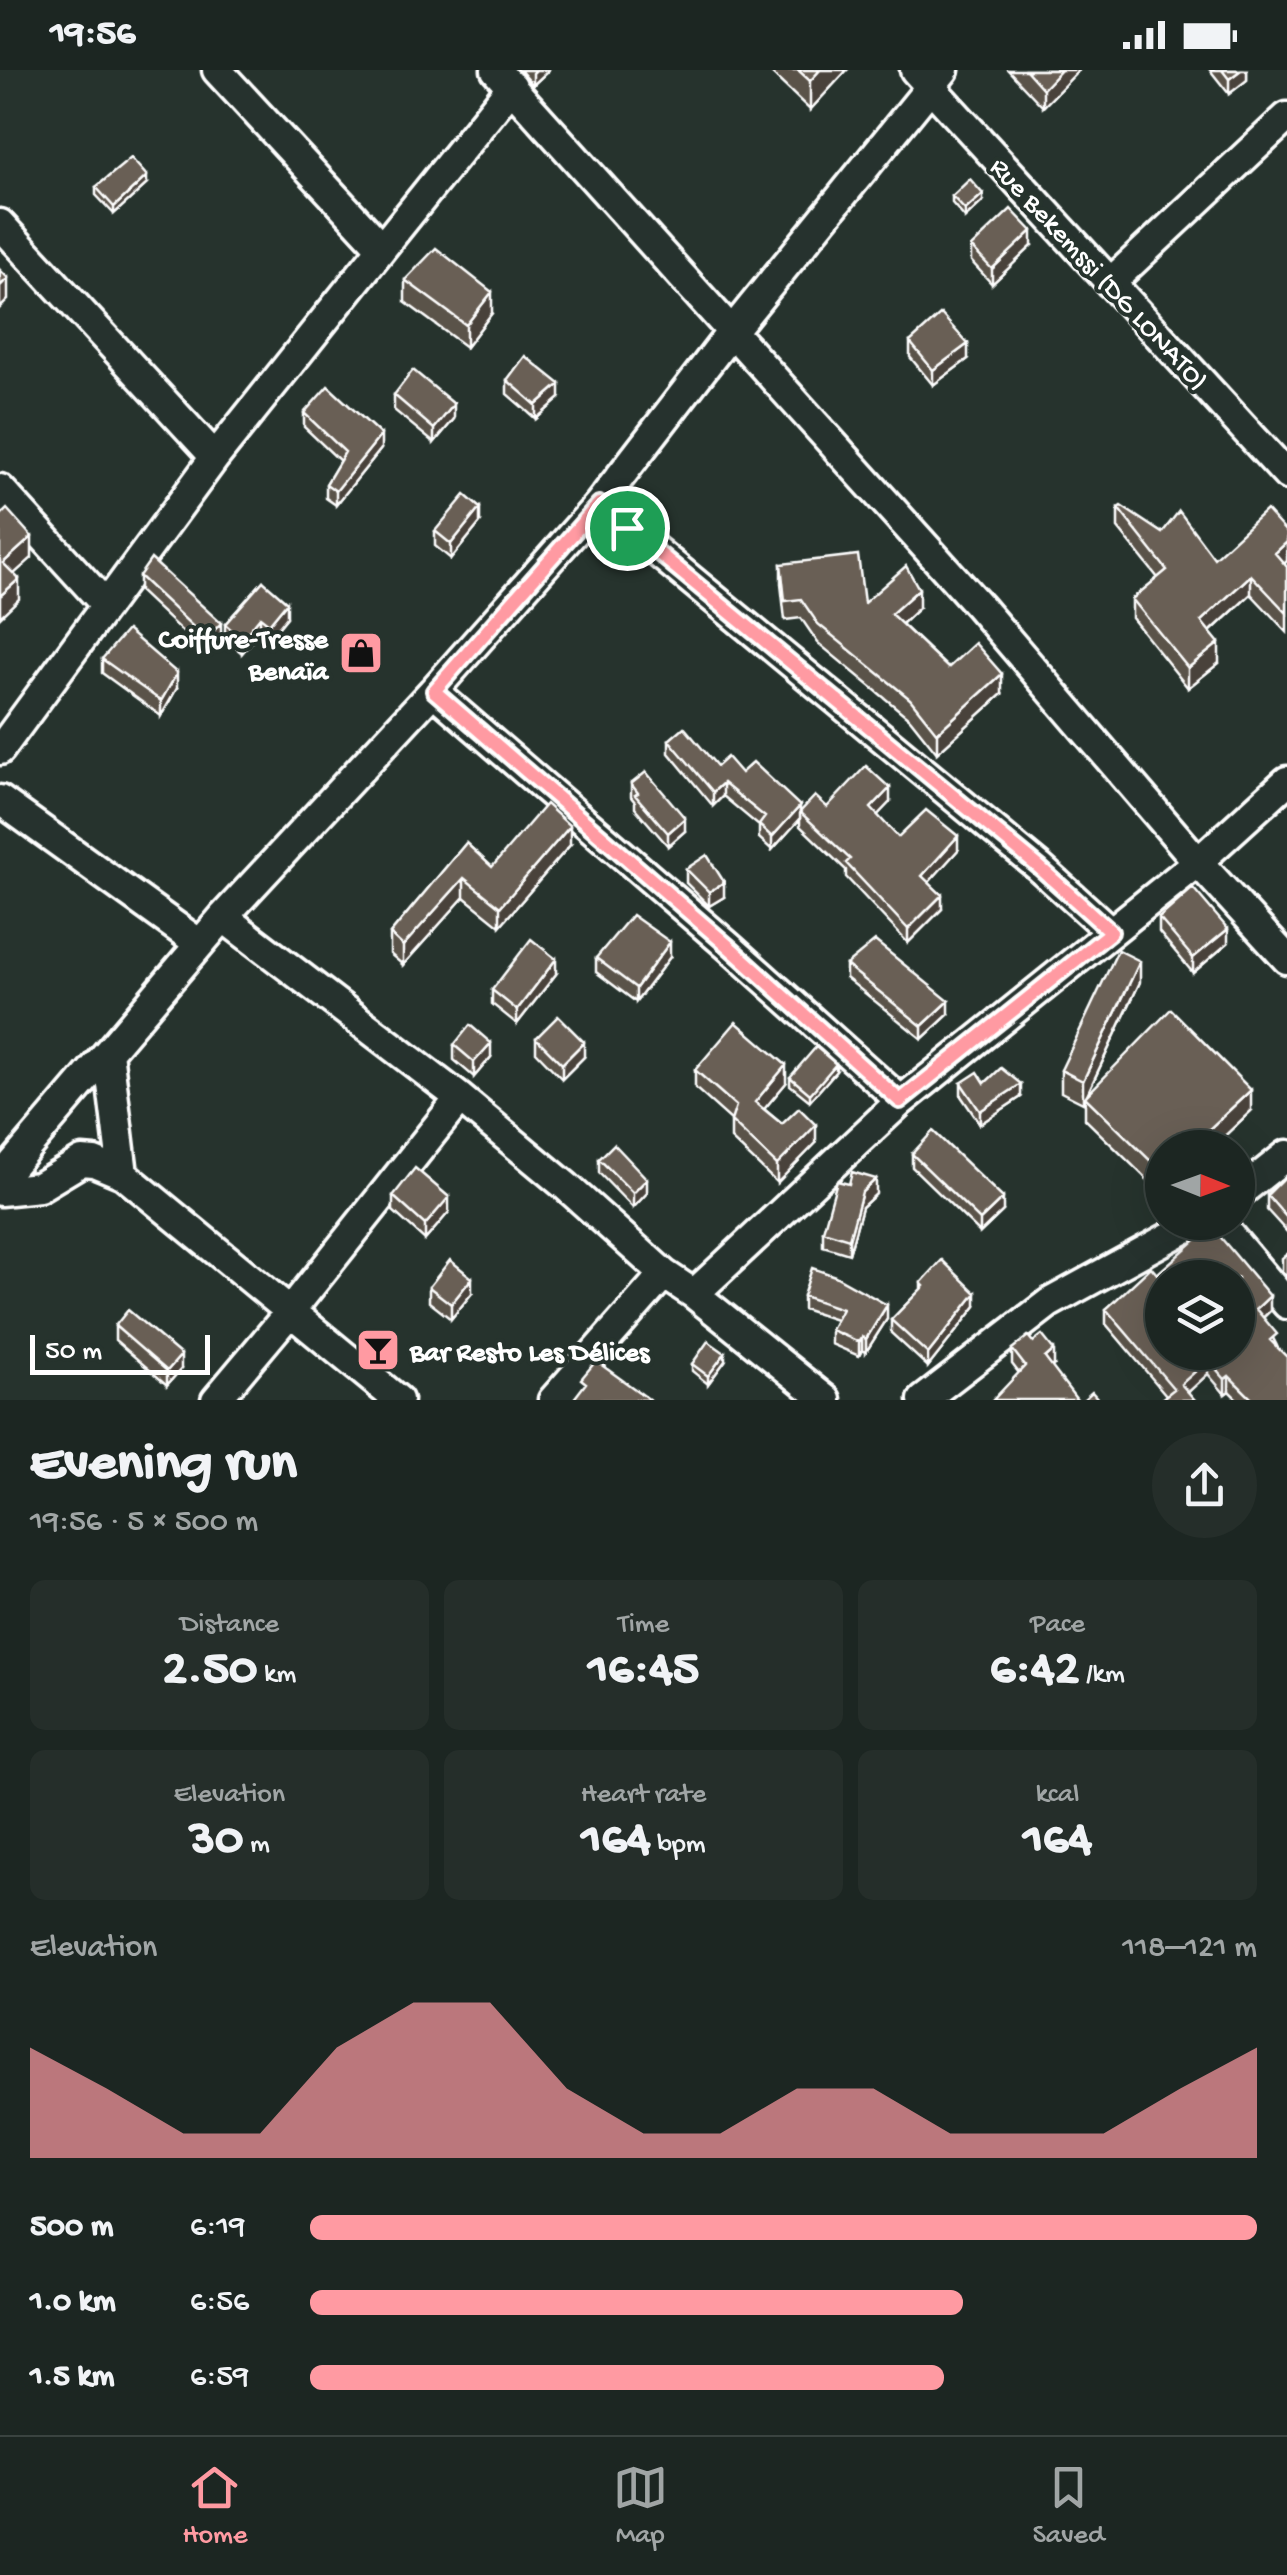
<!DOCTYPE html>
<meta charset="utf-8">
<style>
:root{--surface:#1c2622;--page:#252e2a;--text:#f1f3f6;--muted:#a0a5a5;--line:#3a4340;--accent:#ff9aa2}
body{margin:0;font-family:"Gochi Hand",sans-serif;background:var(--page);color:var(--text);height:100vh;display:flex;flex-direction:column;font-size:38px;white-space:nowrap}
*{box-sizing:border-box;margin:0}
p{font-size:32px;color:var(--muted)}
.icon{flex:none;width:55px;height:55px;fill:none;stroke:currentColor;stroke-width:2;stroke-linecap:round;stroke-linejoin:round}
.map{position:relative;height:1330px;overflow:hidden}
.side{display:flex;flex-direction:column;background:var(--surface);flex:1}
.side>*{flex:none}
.needle{width:65px;rotate:91deg}
.fabs{position:absolute;left:1145px;top:1060px;display:grid;gap:20px}
.fabs a{display:grid;place-items:center;width:110px;height:110px;border-radius:50%;background:var(--surface);box-shadow:0 10px 40px #0002,0 0 0 2px var(--line);font-size:50px}
.scale{position:absolute;left:30px;bottom:25px;width:180px;box-sizing:border-box;padding-left:10px;border:5px solid #fff;border-top:0;font-size:28px;line-height:35px;white-space:nowrap;color:#fff;-webkit-text-stroke:8px #26332d;paint-order:stroke}
.pin{position:absolute;display:grid;place-items:center;width:85px;height:85px;color:#fff;margin:-42px;border:5px solid #fff;border-radius:50%;box-shadow:0 2px 10px #0007}
.round{display:grid;place-items:center;flex:none;width:105px;height:105px;border-radius:52px;background:var(--page)}
.summary{display:flex;align-items:center;justify-content:space-between;height:170px;padding:0 30px}
h1{font-size:55px;font-weight:700;line-height:75px}
.figures{display:grid;grid-template-columns:repeat(3,1fr);gap:15px;height:170px;padding:10px 30px}
.figures div{display:grid;align-content:center;border-radius:15px;background:var(--page);text-align:center}
.figures b{font-size:50px;font-weight:700}
.figures small{font-size:28px;font-weight:400}
.figures p{font-size:28px}
.chart{height:280px;padding:20px 30px}
.chart p{display:flex;justify-content:space-between}
.chart svg{width:100%;height:180px;margin-top:10px;fill:var(--accent);opacity:.7}
ul{padding:0 30px;list-style:none;font-size:32px}
li{display:grid;grid-template-columns:160px 120px 1fr;align-items:center;height:75px}
li i{height:25px;border-radius:12px;background:var(--accent)}
.status{display:flex;justify-content:space-between;align-items:center;height:70px;padding:0 50px;background:var(--surface);direction:ltr}
.status svg{height:28px;fill:currentColor}
.dock{display:flex;justify-content:space-around;align-items:center;height:140px;border-top:2px solid var(--line);background:var(--surface);font-size:28px;color:var(--muted)}
.dock a{display:grid;justify-items:center;gap:5px}
.dock .selected{color:var(--accent)}
.map>svg:first-child{display:block}
.lines{fill:none;stroke-linecap:round;stroke-linejoin:round}
.street-casing{stroke:#fff;stroke-width:35}
.street{stroke:#26332d;stroke-width:28}
.wall{fill:#5a5248;stroke:#fff;stroke-width:2.5}
.shaded-wall{fill:#4a423b;stroke:#fff;stroke-width:2.5}
.building{fill:#695f54;stroke:#fff;stroke-width:2.5;fill-rule:evenodd}
.route-casing{stroke:#fff;stroke-width:20}
.route{stroke:#ff9aa2;stroke-width:12}
.labels{text-anchor:middle;stroke-width:8;stroke-linejoin:round;paint-order:stroke}
.street-label{font-size:28px;fill:#fff;stroke:#26332d}
.poi-label{font-size:28px;font-weight:bold;fill:#fff;stroke:#26332d;text-anchor:end}
</style>
<div class="status"><b>19:56</b><svg viewBox="0 0 49 12"><path d="M0 12V9h3v3zM5 12V6h3v6zM10 12V3h3v9zM15 12V0h3v12zM26 1h20v11H26zM47 4h2v5h-2z"/></svg></div>
<div class="map">
<svg width="1287" height="1330" viewBox="0 0 1287 1330">
<rect width="100%" height="100%" fill="#26332d"/>
<filter id="ink" filterUnits="userSpaceOnUse"><feTurbulence type="fractalNoise" baseFrequency=".01" numOctaves="2"/><feDisplacementMap in="SourceGraphic" scale="20" xChannelSelector="R" yChannelSelector="G"/><feConvolveMatrix kernelMatrix="1 2 1 2 8 2 1 2 1" color-interpolation-filters="sRGB"/></filter>
<g filter="url(#ink)">
<g class="lines">
<defs>
<path id="street" d="M496,0L979,536L1198,792L1287,889
M915,0L1287,405
M0,154L215,387
M382,178L512,16
M1110,213L1287,47
M0,419L105,534
M599,434L1039,797L1111,862
M433,621L728,876L901,1031
M0,680L215,387L382,178L217,0
M0,730L200,874
M223,847L460,1028L567,1117L664,1204L694,1224L826,1330
M108,982L123,1104L398,1330
M0,1109L223,847L433,621L599,434L733,260L944,0
M0,1121L39,1117L82,1091L94,1092L123,1104
M1238,1124L1287,1085
M1218,1152L1287,1234
M694,1224L901,1031L1198,792L1287,711
M216,1330L289,1243L460,1028
M553,1330L664,1204
M923,1330L1049,1233L1197,1152"/>
</defs>
<use href="#street" class="street-casing"/>
<use href="#street" class="street"/>
</g>
<path class="wall" d="M520,0H548V1L533,15Z
M768,0H847L810,40Z
M1008,0H1079L1043,37Z
M1210,0H1247V10L1229,24Z
M147,114L114,144L96,125V117Z
M952,126L983,131L965,148L952,133Z
M1032,176L992,214L971,191V177Z
M405,210L492,243L466,277L405,232Z
M910,272L968,289L933,315L910,287Z
M507,310L560,328L536,349L507,324Z
M394,325L454,349L434,373L394,340Z
M304,343L381,379L336,435L326,428V414L340,391L304,357Z
M1118,438L1162,463L1214,488L1287,463V491L1284,494L1287,497V562L1251,524L1210,562L1219,593L1188,618L1132,548V529L1158,508L1118,458Z
M480,453L451,489L435,476V461Z
M781,494L864,533L919,538L902,554L948,598L1002,624L937,683L910,649L818,573L801,548L785,550L781,514Z
M139,506L221,568L206,584L139,521Z
M263,511L287,547L269,569L260,562L242,583L225,569V554Z
M102,589L177,618L161,646L102,603Z
M669,670L717,696L741,703L800,741L827,737L890,732L877,745L898,767L958,780L929,812L942,839L908,873L846,807V800L800,756V749L772,780L759,768V756L723,726L713,736L669,683Z
M631,714L685,761L668,776L635,738V732L631,727Z
M466,773L492,797L570,775L500,856L464,827L403,895L390,884V864Z
M686,799L724,827L709,836L686,813Z
M1159,848L1228,873L1193,903L1159,862Z
M670,887L636,932L596,902V888Z
M846,895L949,944L922,969L846,908Z
M556,904L517,954L492,934V920Z
M1140,912L1086,1027L1251,1041L1212,1078H1162V1124L1085,1049V1028L1083,1033L1061,1022V1000Z
M536,968L584,987L562,1009L536,982Z
M454,975L491,987L474,1007L454,990Z
M695,1000L786,1013L764,1039L782,1054L816,1073L777,1113L731,1069V1050L695,1018Z
M836,1001L810,1031L790,1015V1007Z
M961,1013H985L1021,1027L980,1054L961,1026Z
M912,1084L1003,1141L980,1163L912,1097Z
M599,1089L647,1123L633,1138L599,1103Z
M1287,1105V1162L1267,1140V1125Z
M876,1124L862,1137L849,1184L823,1176V1161Z
M393,1126L449,1142L425,1170L393,1141Z
M1287,1184V1208L1282,1201V1188Z
M1157,1204L1270,1241L1263,1248L1277,1276L1287,1330H1238L1229,1321L1225,1324L1208,1304L1188,1322L1166,1325L1106,1254V1239Z
M921,1213L976,1236L928,1297L891,1263V1250L921,1219Z
M429,1217L472,1223L451,1249L429,1232Z
M803,1226L887,1249L866,1282L862,1280L859,1286L831,1274V1260L836,1250L803,1239Z
M115,1256L181,1299L167,1315L115,1270Z
M1033,1272L1054,1295L1019,1303L1012,1294V1279Z
M725,1291L708,1314L692,1301V1294Z"/>
<path class="shaded-wall" d="M536,0H548V1L533,15V3Z
M820,0H847L810,40V11Z
M1061,0H1079L1043,37V19Z
M1241,0H1247V10L1229,24V9Z
M147,106V114L114,144V137Z
M983,124V131L965,148V140Z
M1032,161V176L992,214V199Z
M8,208V230L0,238V216Z
M492,222V243L466,277V255Z
M968,274V289L933,315V300Z
M560,314V328L536,349V335Z
M454,334V349L434,373V359Z
M381,365V379L336,435V421Z
M480,438V453L451,489V474Z
M32,467V488L3,514V493Z
M1287,472V491L1275,503V483Z
M1251,505V524L1201,570V551Z
M19,509V529L0,547V526Z
M919,519V538L891,564V544Z
M287,532V547L269,569V554Z
M260,547V562L242,583V569Z
M221,553V568L206,584V569Z
M1219,573V593L1188,618V598Z
M177,603V618L161,646V631Z
M1002,604V624L937,683V663Z
M723,713V726L713,736V722Z
M890,718V732L871,752V738Z
M800,736V749L772,780V767Z
M685,748V761L668,776V763Z
M570,756V775L500,856V837Z
M958,766V780L922,820V806Z
M464,808V827L403,895V876Z
M724,812V827L709,836V822Z
M942,825V839L908,873V859Z
M1228,859V873L1193,903V888Z
M670,872V887L636,932V918Z
M556,889V904L517,954V940Z
M1140,891V912L1083,1033V1011Z
M949,931V944L922,969V956Z
M584,972V987L562,1009V994Z
M491,973V987L474,1007V992Z
M836,994V1001L810,1031V1024Z
M786,995V1013L755,1050V1032Z
M1021,1014V1027L980,1054V1041Z
M1251,1020V1041L1212,1078H1189Z
M816,1055V1073L777,1113V1095Z
M647,1109V1123L633,1138V1123Z
M876,1109V1124L862,1137L849,1184V1169L862,1122Z
M449,1127V1142L425,1170V1155Z
M1003,1128V1141L980,1163V1150Z
M472,1208V1223L451,1249V1234Z
M976,1223V1236L928,1297V1284Z
M1270,1226V1241L1256,1254V1239Z
M887,1235V1249L866,1282V1269Z
M862,1267V1280L859,1286V1272Z
M1054,1280V1295L1045,1303V1288Z
M725,1283V1291L708,1314V1306Z
M181,1285V1299L167,1315V1301Z
M1208,1290V1304L1181,1329V1314Z
M1229,1306V1321L1225,1324V1309Z"/>
<path class="building" d="M798,0H820L810,11Z
M1026,0H1061L1043,19Z
M1222,0H1241L1229,9Z
M131,88L147,106L114,137L96,117Z
M970,109L983,124L965,140L952,126Z
M1011,139L1032,161L992,199L971,177Z
M436,178L492,222L466,255L405,210Z
M0,200L8,208L0,216Z
M941,244L968,274L933,300L910,272Z
M525,286L560,314L536,335L507,310Z
M413,300L454,334L434,359L394,325Z
M328,316L381,365L336,421L326,414L345,382L304,343Z
M465,425L480,438L451,474L435,461Z
M1121,436L1162,463L1179,441L1214,488L1266,440L1287,463V472L1275,483L1287,497V543L1251,505L1201,551L1219,573L1188,598L1132,529L1167,500L1118,438Z
M7,439L32,467L3,493L19,509L0,526V446Z
M858,485L864,533L906,496L919,519L891,544L948,598L975,573L1002,604L937,663L910,629L818,554L801,529L785,531L781,494Z
M151,489L221,553L206,569L139,506Z
M263,511L287,532L269,554L260,547L242,569L225,554Z
M127,560L177,603L161,631L102,589Z
M684,657L717,696L727,687L741,703L753,692L800,736L772,767L759,755L765,747L723,713L713,722L669,670Z
M866,696L890,718L871,738L898,767L926,740L958,766L922,806L942,825L908,859L846,793L850,789L800,742L815,726L827,737Z
M646,702L685,748L668,763L635,725L638,723L631,714Z
M546,734L570,756L500,837L464,808L403,876L390,864L466,773L492,797Z
M707,785L724,812L709,822L686,799Z
M1193,818L1228,859L1193,888L1159,848Z
M632,845L670,872L636,918L596,888Z
M531,869L556,889L517,940L492,920Z
M875,871L949,931L922,956L846,895Z
M1118,880L1140,891L1083,1011L1061,1000Z
M1171,939L1251,1020L1189,1078H1162V1102L1085,1027Z
M558,946L584,972L562,994L536,968Z
M736,952L786,995L755,1032L782,1054L799,1038L816,1055L777,1095L731,1051L736,1036L695,1000Z
M470,955L491,973L474,992L454,975Z
M816,977L836,994L810,1024L790,1007Z
M1001,998L1021,1014L980,1041L961,1013L978,1002L985,1013Z
M933,1061L1003,1128L980,1150L912,1084Z
M614,1074L647,1109L633,1123L599,1089Z
M415,1098L449,1127L425,1155L393,1126Z
M852,1102L876,1109L862,1122L849,1169L823,1161L837,1111L849,1114Z
M1287,1105V1148L1267,1125Z
M1211,1156L1270,1226L1256,1239L1277,1264L1270,1270L1287,1287V1330H1253L1229,1306L1225,1309L1208,1290L1181,1314L1195,1330H1160L1174,1319L1106,1239L1151,1197L1157,1204ZM1162,1208H1238V1282H1162Z
M450,1190L472,1208L451,1234L429,1217Z
M942,1190L976,1223L928,1284L891,1250L924,1216L921,1213Z
M812,1198L835,1206L887,1235L866,1269L862,1267L859,1272L831,1260L842,1239L803,1226Z
M128,1240L181,1285L167,1301L115,1256Z
M1042,1265L1054,1280L1045,1288L1077,1330H993L1025,1296L1012,1279L1028,1266L1033,1272Z
M708,1271L725,1283L708,1306L692,1294Z
M596,1291L650,1330H573L586,1313L581,1309Z
M1092,1322L1099,1330H1083Z"/>
</g>
<g class="lines" filter="url(#ink)">
<defs>
<path id="route" d="M599,434L1039,797L1111,862L900,1031L728,876L434,621Z"/>
</defs>
<use href="#route" class="route-casing"/>
<use href="#route" class="route"/>
</g>
<defs>
<symbol id="shop-square" viewBox="-11 -11 22 22"><rect x="-9" y="-9" width="18" height="18" rx="4" fill="#ff9aa2" stroke="#26332d"/><path d="M-5-2.5h2.3a2.7 3.5 0 0 1 5.4 0H5L5.5 6h-11ZM-1.5-2.5h3a1.5 2.3 0 0 0-3 0Z" fill="#111"/></symbol>
<symbol id="bar-square" viewBox="-11 -11 22 22"><rect x="-9" y="-9" width="18" height="18" rx="4" fill="#ff9aa2" stroke="#26332d"/><path d="M-6-5H6L.8 .8V4.5H3.5V6h-7V4.5H-.8V.8Z" fill="#111"/></symbol>
</defs>
<g fill-rule="evenodd">
<use href="#shop-square" x="336" y="558" width="50" height="50"/>
<use href="#bar-square" x="353" y="1255" width="50" height="50"/>
</g>
<g class="labels">
<g class="street-label">
<text transform="translate(1101 202) rotate(47)" y="10">Rue Bekemssi (DG LONATO)</text>
</g>
<g class="poi-label">
<text x="328" y="577">Coiffure-Tresse<tspan x="328" dy="32">Benaïa</tspan></text>
<text x="410" y="1290" text-anchor="start">Bar Resto Les Délices</text>
</g>
</g>
</svg>
<div class="fabs">
<a><svg class="needle" viewBox="-14 -14 28 28"><path d="M0-13l5 13h-10z" fill="#e53935"/><path d="M0 13l5-13h-10z" fill="#a0a5a5"/></svg></a>
<a><svg class="icon" aria-label="layers" viewBox="0 0 24 24"><path d="M12 4l9 5-9 5-9-5zM3 14l9 5 9-5"/></svg></a>
</div>
<div class="scale">50 m</div>
<div class="pin" style="left:627px;top:458px;background:#1e9e55"><svg class="icon" aria-label="arrive" viewBox="0 0 24 24"><path d="M6 21V4h12l-3 4 3 4H6"/></svg></div>
</div>
<section class="side">
<div class="summary"><div><h1>Evening run</h1><p>19:56 · 5 × 500 m</p></div><a class="round"><svg class="icon" aria-label="share" viewBox="0 0 24 24"><path d="M12 15V3M7 8l5-5 5 5M5 13v7h14v-7"/></svg></a></div>
<div class="figures">
<div><p>Distance</p><b>2.50<small> km</small></b></div>
<div><p>Time</p><b>16:45</b></div>
<div><p>Pace</p><b>6:42<small> /km</small></b></div>
</div>
<div class="figures">
<div><p>Elevation</p><b>30<small> m</small></b></div>
<div><p>Heart rate</p><b>164<small> bpm</small></b></div>
<div><p>kcal</p><b>164</b></div>
</div>
<div class="chart"><p><span>Elevation</span>118–121 m</p>
<svg viewBox="0 0 160 44" preserveAspectRatio="none"><path d="M0 44V17L10 27L20 38L30 38L40 17L50 6L60 6L70 27L80 38L90 38L100 27L110 27L120 38L130 38L140 38L150 27L160 17V44z"/></svg>
</div>
<ul>
<li><b>500 m</b>6:19<i style="width:100%"></i></li>
<li><b>1.0 km</b>6:56<i style="width:69%"></i></li>
<li><b>1.5 km</b>6:59<i style="width:67%"></i></li>
</ul>
</section>
<nav class="dock">
<a class="selected"><svg class="icon" aria-label="home" viewBox="0 0 24 24"><path d="M3 11l9-7 9 7M6 9v11h12V9"/></svg>Home</a>
<a><svg class="icon" aria-label="map" viewBox="0 0 24 24"><path d="M3 6l6-2 6 2 6-2v14l-6 2-6-2-6 2zM9 4v14M15 6v14"/></svg>Map</a>
<a><svg class="icon" aria-label="saved" viewBox="0 0 24 24"><path d="M7 4h10v16l-5-4-5 4z"/></svg>Saved</a>
</nav>
